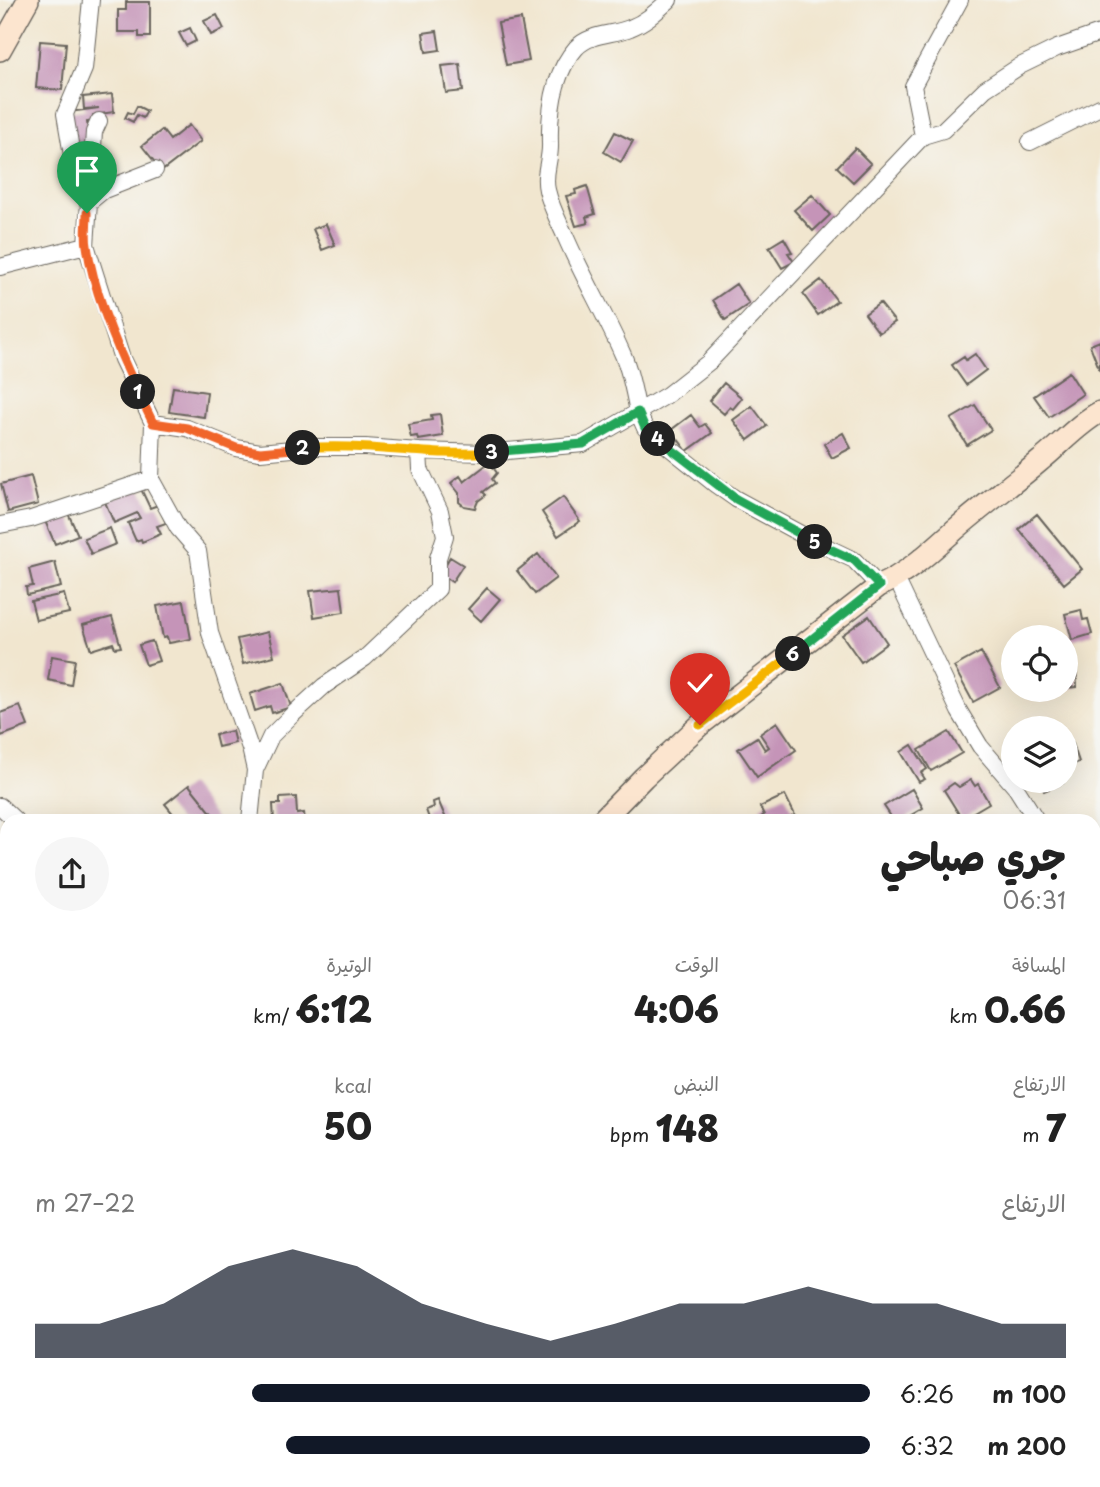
<!DOCTYPE html>
<html lang="ar">
<meta charset="utf-8">
<style>
:root{--surface:#fff;--page:#f6f6f6;--text:#222;--muted:#767676;--accent:#111827}
body{margin:0;font-family:"Playpen Sans","Playpen Sans Arabic",sans-serif;background:var(--page);color:var(--text);direction:rtl;height:100vh;display:flex;flex-direction:column;font-size:26px;white-space:nowrap}
*{box-sizing:border-box;margin:0}
p{font-size:23px;color:var(--muted)}
.icon{flex:none;width:38px;height:38px;fill:none;stroke:currentColor;stroke-width:2;stroke-linecap:round;stroke-linejoin:round}
.map{position:relative;flex:1;overflow:hidden;direction:ltr}
.sheet{position:absolute;left:0px;top:814px;width:1101px;height:674px;display:flex;flex-direction:column;background:var(--surface);border-radius:21px 21px 0 0;box-shadow:0 7px 28px #0002;direction:rtl}
.sheet>*{flex:none}
.fabs{position:absolute;left:1001px;top:625px;display:grid;gap:14px}
.fabs a{display:grid;place-items:center;width:77px;height:77px;border-radius:50%;background:var(--surface);box-shadow:0 7px 28px #0002;font-size:35px}
.pin{position:absolute;display:grid;place-items:center;width:60px;height:60px;color:#fff;margin:-72px -30px;border-radius:50% 50% 50% 0;rotate:-45deg;box-shadow:0 0 7px #0007}
.pin .icon{rotate:45deg}
.km{position:absolute;width:35px;height:35px;margin:-18px;border-radius:50%;background:#222;color:#fff;font-size:19px;line-height:35px;text-align:center}
.round{display:grid;place-items:center;flex:none;width:74px;height:74px;border-radius:37px;background:var(--page)}
.summary{display:flex;align-items:center;justify-content:space-between;height:119px;padding:0 35px}
h1{font-size:38px;font-weight:800;line-height:52px}
.stats{display:grid;grid-template-columns:repeat(3,1fr);gap:10px;height:119px;padding:7px 35px}
.stats div{display:grid;align-content:center}
.stats b{font-size:35px;font-weight:800}
.stats small{font-size:19px;font-weight:400}
.stats p{font-size:19px}
.chart{height:196px;padding:14px 35px}
.chart p{display:flex;justify-content:space-between}
.chart svg{width:100%;height:126px;margin-top:7px;fill:var(--accent);opacity:.7}
ul{padding:0 35px;list-style:none;font-size:23px}
li{display:grid;grid-template-columns:112px 84px 1fr;align-items:center;height:52px}
li i{height:18px;border-radius:9px;background:var(--accent)}
.map>svg:first-child{display:block}
.building{fill:#c594b8}
.lines{fill:none;stroke-linecap:round;stroke-linejoin:round}
.street-casing{stroke:#67635b;stroke-width:18}
.secondary-casing{stroke:#67635b;stroke-width:24}
.street{stroke:#fff;stroke-width:16}
.secondary{stroke:#fce5cf;stroke-width:21}
.split-1-casing{stroke:#fff;stroke-width:14}
.split-2-casing{stroke:#fff;stroke-width:14}
.split-3-casing{stroke:#fff;stroke-width:14}
.split-4-casing{stroke:#fff;stroke-width:14}
.split-5-casing{stroke:#fff;stroke-width:14}
.split-6-casing{stroke:#fff;stroke-width:14}
.split-7-casing{stroke:#fff;stroke-width:14}
.split-1{stroke:#f0652b;stroke-width:9}
.split-2{stroke:#f0652b;stroke-width:9}
.split-3{stroke:#f5b400;stroke-width:9}
.split-4{stroke:#22a559;stroke-width:9}
.split-5{stroke:#22a559;stroke-width:9}
.split-6{stroke:#22a559;stroke-width:9}
.split-7{stroke:#f5b400;stroke-width:9}
</style>
<div class="map">
<svg width="1100" height="1487" viewBox="0 0 1100 1487">
<rect width="100%" height="100%" fill="#f6f6f2"/>
<filter id="ink" filterUnits="userSpaceOnUse"><feTurbulence type="fractalNoise" baseFrequency=".0143" numOctaves="2"/><feDisplacementMap in="SourceGraphic" scale="14" xChannelSelector="R" yChannelSelector="G"/><feConvolveMatrix kernelMatrix="1 2 1 2 8 2 1 2 1" color-interpolation-filters="sRGB"/></filter>
<filter id="wash" filterUnits="userSpaceOnUse"><feTurbulence type="fractalNoise" baseFrequency=".00686" numOctaves="4" result="noise"/><feDisplacementMap in="SourceGraphic" scale="28" xChannelSelector="R" yChannelSelector="G"/><feGaussianBlur stdDeviation="1.57" result="paint"/><feColorMatrix in="noise" values="0 0 0 0 0 0 0 0 0 0 0 0 0 0 0 0 0 1.4 0 .05"/><feComposite in="paint" operator="in"/></filter>
<g filter="url(#wash)">
<rect width="100%" height="100%" fill="#f1e6cf"/>
<g id="blocks">
<path class="building" d="M126,2H150V37H139V32H118V10H126Z
M217,15L224,29L211,35L204,21Z
M521,19L529,61L506,65L498,23Z
M190,28L196,41L186,46L179,33Z
M437,31L440,50L426,52L423,33Z
M40,41L66,43L62,90L36,88Z
M460,64L463,91L446,93L442,66Z
M112,94L114,112L93,115L94,121L87,122L91,152L75,154L69,112L99,108L84,109L83,97Z
M137,106L147,111L143,118L137,115L133,122L125,118L128,112L133,114Z
M189,125L201,141L162,171L142,146L162,130L170,140Z
M615,132L633,141L621,162L604,152Z
M855,148L871,164L853,182L837,167Z
M587,186L595,214L586,217L588,223L576,226L566,196L576,194L575,190Z
M812,195L830,215L813,231L794,210Z
M326,224L335,245L322,250L313,229Z
M784,238L792,252L788,253L794,262L782,268L769,247Z
M821,280L837,301L818,315L803,294Z
M736,284L749,304L725,320L713,300Z
M880,303L895,322L879,333L865,314Z
M1100,341V371L1090,345Z
M975,354L986,370L966,385L952,365L964,357L966,360Z
M1069,372L1083,394L1049,417L1034,396Z
M724,383L742,398L733,409L730,407L724,414L709,401Z
M173,387L207,392L204,417L169,412Z
M975,405L991,430L967,445L951,419Z
M752,406L767,426L748,440L733,420Z
M440,414L443,436L418,440L417,436L411,437L408,424L432,420L431,415Z
M691,415L700,427L705,424L712,433L687,451L671,430Z
M843,433L851,448L832,458L824,444Z
M486,465L492,466L497,473L492,479L495,483L483,492L486,495L478,501L475,508L464,506L459,502V493L451,483L460,476L464,482Z
M31,476L38,504L8,512L1,484Z
M136,489L142,491L150,508L158,505L166,523L157,526L161,534L142,542L141,539L136,541L128,523L140,518L137,513L114,523L105,502Z
M563,497L580,521L558,536L542,512Z
M67,511L78,535L55,544L45,521Z
M1037,514L1082,569L1064,584L1019,529Z
M110,528L116,544L91,554L84,538Z
M538,554L556,578L535,594L517,571Z
M450,557L463,565L452,582L440,574Z
M55,562L61,587L27,595L26,587L33,586L29,569Z
M341,588L344,612L314,617L310,591Z
M487,588L500,599L481,621L468,609Z
M64,594L69,613L36,620L31,601Z
M184,601L191,639L169,643L167,637L163,638L157,606Z
M1081,610L1083,620L1088,619L1092,634L1072,640L1065,614Z
M869,616L887,643L861,662L842,635Z
M112,617L121,647L115,648L113,643L91,650L83,625Z
M268,632L274,656L243,664L237,639Z
M152,641L159,661L146,665L139,645Z
M981,652L1000,687L973,702L954,667Z
M52,656L75,660L71,685L48,680Z
M1076,660L1077,687L1066,688V661Z
M283,683L291,707L272,713L270,706L255,711L250,694Z
M20,706L28,726L1,736L0,713Z
M777,722L796,750L757,777L738,749L757,737L765,750L769,747L760,734Z
M232,731L235,743L218,747L215,735Z
M949,732L962,753L931,771L919,750Z
M1073,744L1079,762L1066,767V747Z
M912,745L927,769L921,773L925,779L919,782L901,752Z
M971,780L975,786L978,784L989,803L962,819L944,790L954,783L959,787Z
M1039,780H1062L1063,783L1044,791Z
M189,785L218,821H179L165,804Z
M912,789L923,808L901,821H894L884,806Z
M785,795L795,815L787,819L788,821H763L761,817L764,815L760,807Z
M296,797L297,814L304,813L305,821H274L273,804H280V798Z
M438,800L447,821H430L426,810L434,807L433,802Z
M7,852V902L0,891V857Z
M1100,1065V1089L1094,1090V1066Z
M7,1125V1160H0V1126Z
M1094,1170L1096,1174L1100,1172V1201L1094,1204Z
M1094,1438L1100,1445V1463L1094,1469Z
M879,1480H911L901,1487H883Z
M1025,1480H1039L1044,1487H1018Z"/>
</g>
</g>
<g filter="url(#ink)">
<use href="#blocks" fill-opacity="0" stroke="#67635b" stroke-width="2"/>
<g class="lines">
<defs>
<path id="street" d="M923,136L943,130L985,89L1020,66L1057,48L1100,33
M1030,142L1100,107
M91,163L73,161L65,114L84,69L91,0
M88,203L104,190L155,170
M86,245L94,132L99,121
M0,267L86,245L122,359L153,423
M419,451L487,453L583,444L638,412C634,393 631,373 623,355C606,316 584,279 567,240C560,224 551,208 547,190C543,173 551,160 550,143C549,110 553,74 576,48C590,33 613,35 630,28C646,22 657,11 669,0
M151,479L153,423L187,428L236,448L260,452L313,447H365L419,451L420,469L440,511L445,536L438,558V589L365,658L324,686L292,715L271,736L255,770
M0,525L31,519L151,479L178,528L198,551L210,633L250,748L255,770L250,821
M896,578L959,711L980,746L1016,788L1037,821
M879,586L854,560L810,539L736,499L716,485L645,428L638,412L667,395L709,362L923,136L913,86L960,0
M0,806L16,821
M1094,870L1100,869
M1094,1326L1100,1328
M951,1480L958,1487
M203,1487L207,1480
M505,1487L507,1480"/>
<path id="secondary" d="M0,50L28,0
M601,821L644,777L700,725L879,586C909,573 933,549 957,528C985,504 1014,483 1041,460C1061,444 1078,424 1100,412
M1094,1232L1100,1229
M1094,1250L1100,1246
M0,1397L7,1394
M593,1487L605,1480
M623,1487L635,1480"/>
</defs>
<use href="#street" class="street-casing"/>
<use href="#secondary" class="secondary-casing"/>
<use href="#street" class="street"/>
<use href="#secondary" class="secondary"/>
</g>
</g>
<g class="lines" filter="url(#ink)">
<defs>
<path id="split-1" d="M87,213C87,224 85,236 87,246C94,293 118,350 138,392"/>
<path id="split-2" d="M138,392L153,423L187,428L236,448L260,452L303,448"/>
<path id="split-3" d="M303,448C366,442 429,458 492,452"/>
<path id="split-4" d="M492,452L583,444L638,412L645,428L658,439"/>
<path id="split-5" d="M658,439L736,499L815,542"/>
<path id="split-6" d="M793,654L879,586L854,560L815,542"/>
<path id="split-7" d="M700,725L793,654"/>
</defs>
<use href="#split-1" class="split-1-casing"/>
<use href="#split-2" class="split-2-casing"/>
<use href="#split-3" class="split-3-casing"/>
<use href="#split-4" class="split-4-casing"/>
<use href="#split-5" class="split-5-casing"/>
<use href="#split-6" class="split-6-casing"/>
<use href="#split-7" class="split-7-casing"/>
<use href="#split-1" class="split-1"/>
<use href="#split-2" class="split-2"/>
<use href="#split-3" class="split-3"/>
<use href="#split-4" class="split-4"/>
<use href="#split-5" class="split-5"/>
<use href="#split-6" class="split-6"/>
<use href="#split-7" class="split-7"/>
</g>
</svg>
<div class="fabs">
<a><svg class="icon" aria-label="locate" viewBox="0 0 24 24"><circle cx="12" cy="12" r="6"/><path d="M12 2v4M12 18v4M2 12h4M18 12h4"/></svg></a>
<a><svg class="icon" aria-label="layers" viewBox="0 0 24 24"><path d="M12 4l9 5-9 5-9-5zM3 14l9 5 9-5"/></svg></a>
</div>
<div class="pin" style="left:87px;top:213px;background:#1e9e55"><svg class="icon" aria-label="arrive" viewBox="0 0 24 24"><path d="M6 21V4h12l-3 4 3 4H6"/></svg></div>
<div class="pin" style="left:700px;top:725px;background:#d93025"><svg class="icon" aria-label="check" viewBox="0 0 24 24"><path d="M5 12l5 5 9-10"/></svg></div>
<b class="km" style="left:138px;top:392px">1</b>
<b class="km" style="left:303px;top:448px">2</b>
<b class="km" style="left:492px;top:452px">3</b>
<b class="km" style="left:658px;top:439px">4</b>
<b class="km" style="left:815px;top:542px">5</b>
<b class="km" style="left:793px;top:654px">6</b>
<section class="sheet">
<div class="summary"><div><h1>جري صباحي</h1><p>06:31</p></div><a class="round"><svg class="icon" aria-label="share" viewBox="0 0 24 24"><path d="M12 15V3M7 8l5-5 5 5M5 13v7h14v-7"/></svg></a></div>
<div class="stats">
<div><p>المسافة</p><b>0.66<small> km</small></b></div>
<div><p>الوقت</p><b>4:06</b></div>
<div><p>الوتيرة</p><b>6:12<small> /km</small></b></div>
</div>
<div class="stats">
<div><p>الارتفاع</p><b>7<small> m</small></b></div>
<div><p>النبض</p><b>148<small> bpm</small></b></div>
<div><p>kcal</p><b>50</b></div>
</div>
<div class="chart"><p><span>الارتفاع</span>22–27 m</p>
<svg viewBox="0 0 160 44" preserveAspectRatio="none"><path d="M0 44V32L10 32L20 25L30 12L40 6L50 12L60 25L70 32L80 38L90 32L100 25L110 25L120 19L130 25L140 25L150 32L160 32V44z"/></svg>
</div>
<ul>
<li><b>100 m</b>6:26<i style="width:74%"></i></li>
<li><b>200 m</b>6:32<i style="width:70%"></i></li>
</ul>
</section>
</div>
